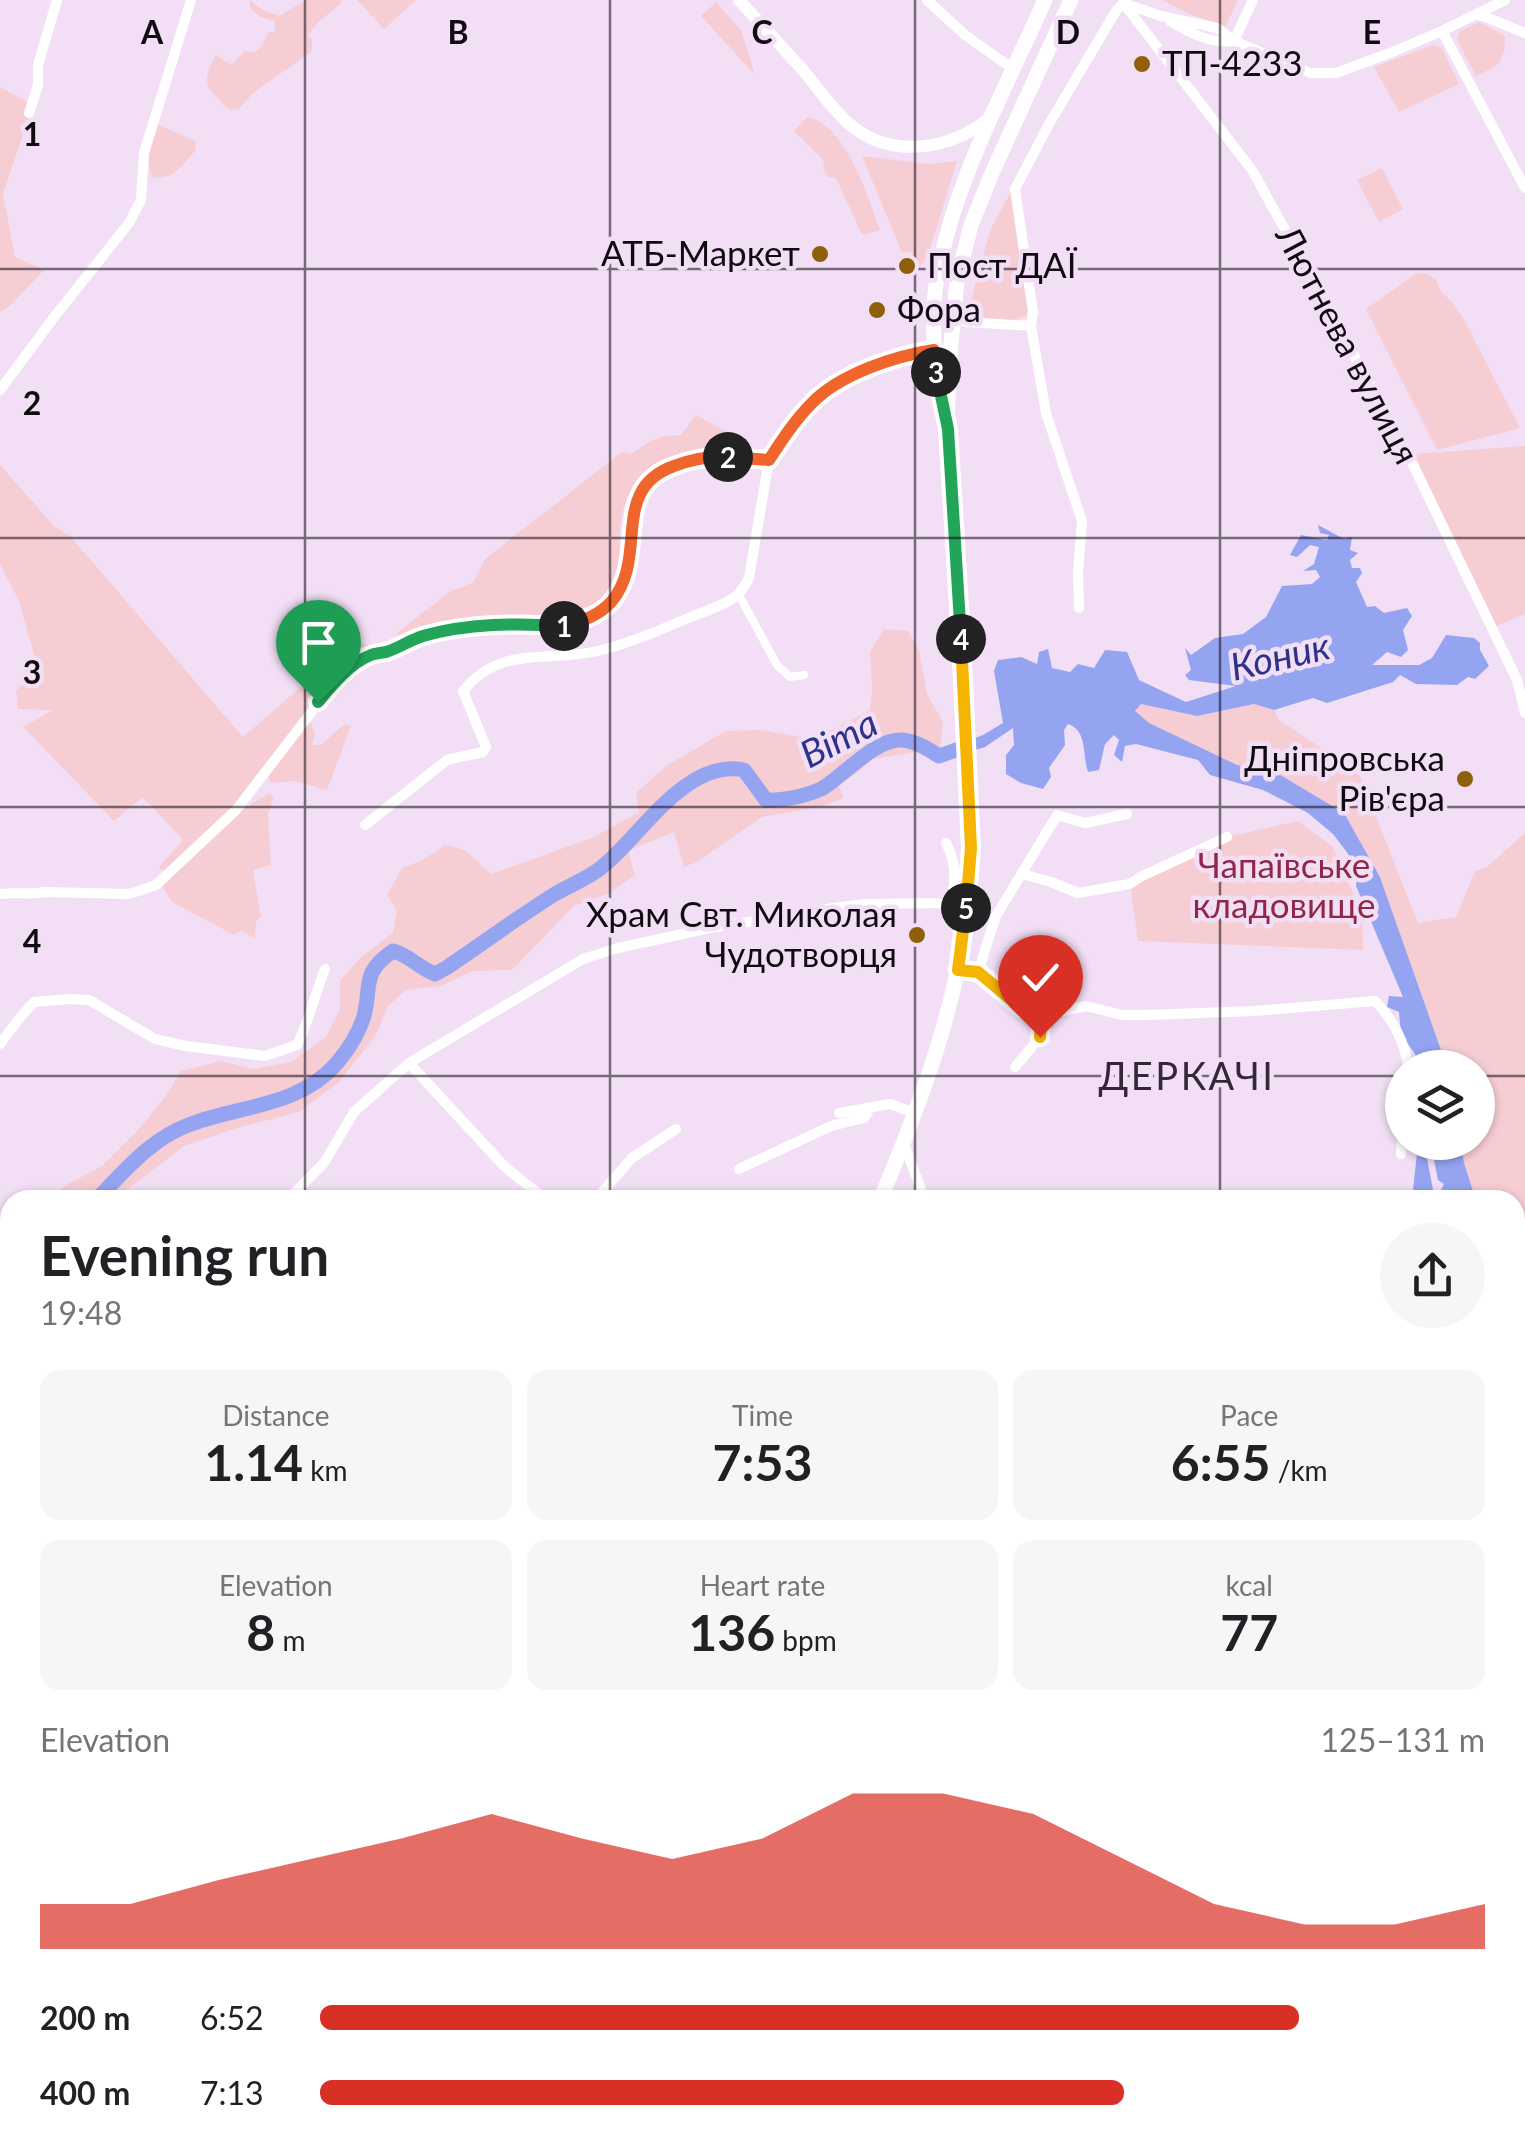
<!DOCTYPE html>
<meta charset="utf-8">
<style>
:root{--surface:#fff;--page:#f6f6f6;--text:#202124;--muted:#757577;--accent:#d93025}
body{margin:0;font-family:Lato,sans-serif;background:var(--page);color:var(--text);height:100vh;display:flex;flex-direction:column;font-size:38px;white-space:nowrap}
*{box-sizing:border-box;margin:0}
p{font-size:32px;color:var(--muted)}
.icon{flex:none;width:55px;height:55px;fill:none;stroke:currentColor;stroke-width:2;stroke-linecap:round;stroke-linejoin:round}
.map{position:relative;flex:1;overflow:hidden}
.details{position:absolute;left:0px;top:1190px;width:1525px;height:962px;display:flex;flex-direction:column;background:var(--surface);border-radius:30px 30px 0 0;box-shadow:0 2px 8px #0004}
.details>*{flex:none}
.fabs{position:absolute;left:1385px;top:1050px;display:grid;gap:20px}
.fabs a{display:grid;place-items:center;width:110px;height:110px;border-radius:50%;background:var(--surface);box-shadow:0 2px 8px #0004;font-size:50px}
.pin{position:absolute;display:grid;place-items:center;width:85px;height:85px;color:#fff;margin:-102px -42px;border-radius:50% 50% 50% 0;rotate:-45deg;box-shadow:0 0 10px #0007}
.pin .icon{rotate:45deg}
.km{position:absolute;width:50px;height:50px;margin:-25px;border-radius:50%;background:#222;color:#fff;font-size:28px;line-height:50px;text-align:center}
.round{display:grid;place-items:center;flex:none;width:105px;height:105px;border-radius:52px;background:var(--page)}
.headline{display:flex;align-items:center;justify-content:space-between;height:170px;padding:0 40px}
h1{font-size:55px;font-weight:700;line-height:75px}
.figures{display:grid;grid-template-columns:repeat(3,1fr);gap:15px;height:170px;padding:10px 40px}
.figures div{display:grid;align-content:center;border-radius:20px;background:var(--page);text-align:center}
.figures b{font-size:50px;font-weight:700}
.figures small{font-size:28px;font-weight:400}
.figures p{font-size:28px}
.chart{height:280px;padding:20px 40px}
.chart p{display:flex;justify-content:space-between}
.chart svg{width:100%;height:180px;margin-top:10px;fill:var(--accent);opacity:.7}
ul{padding:0 40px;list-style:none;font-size:32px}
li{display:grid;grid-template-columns:160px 120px 1fr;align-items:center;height:75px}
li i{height:25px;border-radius:12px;background:var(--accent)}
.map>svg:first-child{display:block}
.green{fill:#f7cdd4}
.water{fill:#94a4f1}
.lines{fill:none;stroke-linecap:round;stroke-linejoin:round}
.river{stroke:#94a4f1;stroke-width:15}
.pedestrian{stroke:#fff;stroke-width:8}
.minor{stroke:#fff;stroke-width:10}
.tertiary{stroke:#fff;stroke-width:12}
.primary{stroke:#fff;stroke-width:15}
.split-1-casing{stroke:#fff;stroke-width:20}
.split-2-casing{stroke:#fff;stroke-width:20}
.split-3-casing{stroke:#fff;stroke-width:20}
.split-4-casing{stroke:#fff;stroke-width:20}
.split-5-casing{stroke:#fff;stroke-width:20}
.split-6-casing{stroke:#fff;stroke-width:20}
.split-1{stroke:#22a559;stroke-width:12}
.split-2{stroke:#f0652b;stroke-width:12}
.split-3{stroke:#f0652b;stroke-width:12}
.split-4{stroke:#22a559;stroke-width:12}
.split-5{stroke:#f5b400;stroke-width:12}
.split-6{stroke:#f5b400;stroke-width:12}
.grid{fill:none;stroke:#100a11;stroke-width:2.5;stroke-opacity:0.55}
.poi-dot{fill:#8f5f0a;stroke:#f2dff6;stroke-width:4}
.labels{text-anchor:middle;stroke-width:9;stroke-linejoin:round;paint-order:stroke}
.poi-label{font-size:35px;fill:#100a11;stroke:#f2dff6;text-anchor:start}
.street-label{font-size:35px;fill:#100a11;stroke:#f2dff6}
.park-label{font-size:35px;fill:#902648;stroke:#f2dff6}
.water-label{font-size:38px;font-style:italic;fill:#2e328a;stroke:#f2dff6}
.neighbourhood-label{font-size:38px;letter-spacing:2.5px;fill:#352638;stroke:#f2dff6}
.grid-label{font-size:32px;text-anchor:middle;font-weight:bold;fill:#100a11;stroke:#f2dff6;stroke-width:9;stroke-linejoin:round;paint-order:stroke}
</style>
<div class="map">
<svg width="1525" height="2152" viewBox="0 0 1525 2152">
<rect width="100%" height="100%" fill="#f2dff6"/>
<path class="green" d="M250,0L262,9L279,16L306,0H341V4L318,22L308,35L312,39V51L252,94L239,109L230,110C207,88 199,85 216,55L231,65L245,51L254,53L262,46L268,33L275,31V21L260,17L250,8Z
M357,0H416L384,29Z
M1162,0H1238L1226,26L1192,15Z
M716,2L741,30L755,75L701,16Z
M1479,22L1505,36C1504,64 1500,65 1476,76L1457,40L1459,32Z
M1433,45L1442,48L1459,84L1399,112L1374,67Z
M0,87L33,105L3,194L15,257L44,270L9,307L0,312Z
M807,117C846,124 868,197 880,230L862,235L836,178L828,177L823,167L825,162L794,131Z
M157,124L195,141L196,150C182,165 174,181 152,177C145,159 151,142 157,124Z
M862,156L929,164L957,161L928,256L919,268L911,251L902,253Z
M1382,168L1403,209L1379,222L1357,180Z
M1012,190L1032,301L1026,316L1011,321L968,316L979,268L992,226Z
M1417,273L1427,274L1436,280L1441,291L1452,302L1463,318L1520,428L1437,450L1366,309Z
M696,415L738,438L736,447C724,448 710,447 698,450C656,458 622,485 620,530C619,557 624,582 601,600C592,607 582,608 572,610C561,613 547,619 535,619C515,618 495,617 474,619C448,623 425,629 400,638L397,633L452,590C478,585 474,579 485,559L622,452L631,454C651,441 657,435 681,435Z
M1525,446V614L1496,626L1414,454Z
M0,465L54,526L70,536L243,737L353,642L386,648L362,656L260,771L234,808L165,872L159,867L183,840L143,797L114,821L23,727L53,710L18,709L16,691L33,672L30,662L35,657L19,601L0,564Z
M884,629L908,631L919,650L927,694L943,722L939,761L915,752L873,759L854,775L838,783L843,798L821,807L762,817L697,862L684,867L674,832L628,851L635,875L608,894L574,906L512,970L473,971L441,986L406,990L388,1006L376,1035L339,1082L299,1112L237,1128L184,1146L128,1189L118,1200H49L66,1185L102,1166L139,1129L165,1097L181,1071L220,1061L253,1069L291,1062L326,1037L340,1009V981L360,958L393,933L397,911L387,895L402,868L423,860L445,845L465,850L491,874L594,837L639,812L636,793L666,766L726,731L759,730L801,737L834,729L870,710L872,689L870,652Z
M1141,704L1197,716L1254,704L1274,710L1279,720L1359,773L1418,923L1456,917L1475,871L1487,867L1525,833V1305L1519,1312L1515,1311V1200H1476L1464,1163L1461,1143L1478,1142V1068L1447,1067L1380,877L1344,813L1277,773L1237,766L1148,723L1135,711Z
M310,721L315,733L312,745H321L344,724L351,726L327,790L294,781L271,783L267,774Z
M269,793L274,797L268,815L271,865L253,870L261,917L256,921L255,938L241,931L234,935L172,902L162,886L241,811Z
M1298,821L1333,847L1362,913L1363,950L1138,941L1130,884L1227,837Z
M0,1350C6,1360 4,1372 10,1382V1455L0,1470Z
M1525,1459V1640L1524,1642L1518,1641L1515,1635V1463Z
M0,1658L10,1666V1916L0,1917Z
M1515,1940L1525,1943V2017L1515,2018Z
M12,2142L486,2143L480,2152H7Z
M663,2142L1472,2143L1461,2144L1451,2152H660Z"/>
<path class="water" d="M1318,525L1344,539L1352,537L1350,550L1358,553L1350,560L1352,568H1360L1362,573L1356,582L1367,607L1375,606L1384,613L1407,608L1412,616L1403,630L1408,650L1401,657L1387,652L1372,665H1419L1432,658L1446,635L1474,638L1480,643V650L1489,666L1475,679L1468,677L1457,685L1416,684L1400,675L1393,682L1327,703L1313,698L1274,710L1254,704L1197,716L1141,704L1135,711L1149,723L1237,765L1277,773L1344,813L1380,877L1447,1067H1424L1401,1034L1399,1012L1387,1007L1389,996L1403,997L1356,886L1358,867L1333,834L1308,813L1263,790L1210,775L1198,760L1136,744L1125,746L1122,762L1114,755L1119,740L1114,735L1105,744L1099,770L1088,772C1082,755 1088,731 1068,724L1064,730L1065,745L1049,768L1051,777L1043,789L1021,783L1006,774V755L1014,745L1013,728L985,747L939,761L941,750L983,735L1003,723L994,671L998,660L1021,657L1037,664L1039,652L1048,649L1052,668L1070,672L1078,664L1094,668L1105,650L1127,652L1139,680L1186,702L1236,686L1189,680L1185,675L1191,670L1185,648L1191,655L1215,638L1243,634L1266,617L1282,586L1312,584L1320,577L1316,570L1303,571L1314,564L1319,547L1310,545L1297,557L1290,555L1301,535L1327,540L1329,535L1320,533Z
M1418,1143H1424L1435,1200H1412Z
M1439,1143H1461L1464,1163L1476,1200H1442L1440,1192L1444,1184L1438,1180L1432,1150Z
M1515,1635L1518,1641L1524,1642L1525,1640V1746L1516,1772L1525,1784V1898L1515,1904Z
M0,1718L10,1723V1847H6V1882L0,1886Z
M1525,2017V2108L1515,2123V2018Z"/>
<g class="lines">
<path class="river" d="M96,1200C125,1171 151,1138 191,1124C241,1105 299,1107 337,1063C348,1050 359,1033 364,1016C372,984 361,973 393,951C409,955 419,968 435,974L446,968C482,944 518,917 555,894C570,885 589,878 602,867C641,836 686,758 744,770L766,800C781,801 806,796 821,789C843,777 875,738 902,740C916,741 928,749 939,756L956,750
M0,1282L6,1267L10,1264"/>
<path class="pedestrian" d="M739,595L777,665L790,677L804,675"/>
<path class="minor" d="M927,0L965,35L1013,69
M1124,4L1252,170L1402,442L1517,680L1525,713
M1478,14L1525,33
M1170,21C1190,33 1210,44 1234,41
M1442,31L1525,188
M1234,41L1253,0
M29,113L38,85V65L57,0
M952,317L967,322L1031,326
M0,390L55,316L129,223L141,200L144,153L191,0
M1079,608L1078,572L1082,521L1046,413L1031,326L1033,312L1015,189L1049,124L1116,11L1123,3L1161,16L1217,28L1234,41L1310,73H1336L1390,53L1442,31L1505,0
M365,825L447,760L483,752L486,747L463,691C502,644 546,663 598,651C631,643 662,629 693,616C707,611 723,605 735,597C742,592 745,585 749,578L769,460L789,429L813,401L830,388L899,357L934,350
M1022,874L1051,882L1078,893L1130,884L1140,877L1227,837
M0,894C15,892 29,895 44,892L129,894L156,885L236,810L334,683L357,663L371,655L388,651L419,637L463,627L534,624L564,626L598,614L611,602L624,583L629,563L636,500L645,483L663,470L699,458L769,460
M957,970L978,972L1021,1008L1042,1016L1086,1006L1122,1015H1146L1254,1011L1375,1001C1392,1018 1406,1043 1408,1068
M978,972L996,916L1057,815L1085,823L1127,814
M0,1044L18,1020L34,1002L69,999L89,1000L155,1039L186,1046L265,1056L297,1045C309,1021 315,994 325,969
M409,1063L504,1166L546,1200
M1015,1067L1040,1037L1042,1016
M839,1113L890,1104L915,1113
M904,1144L925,1200
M1401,1154L1402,1140
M739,1169L831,1126L864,1118L871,1107
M287,1200L324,1163L354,1112L409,1063L583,959L618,948L710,928L833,908L866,904L949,903C957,883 956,861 946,843
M595,1200L632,1158L676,1129
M0,1478L10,1464
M0,1591L10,1608
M0,1615L10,1624
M1515,1934L1525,1936
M6,2152L10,2142"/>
<path class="tertiary" d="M739,0C760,23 781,46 802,69C817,87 831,107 847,122C889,160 948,151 990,118"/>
<path class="primary" d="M942,400C934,360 930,319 937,278C954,181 1005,90 1045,0
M880,1200C911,1126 940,1052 957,973C970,912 971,850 969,788L947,429L949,365L957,281L971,225L992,173L1071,0
M535,2152L538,2142"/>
</g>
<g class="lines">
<defs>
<path id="split-1" d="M318,702C332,685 350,663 371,655C372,654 386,652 386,652C399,648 410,640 423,636C468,623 517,623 564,626"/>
<path id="split-2" d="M564,626C582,621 599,616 612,601C649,556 609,489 674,466C693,459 708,456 728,457"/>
<path id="split-3" d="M728,457L769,460C782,440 795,420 812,403C840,374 895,356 934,350L936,372"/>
<path id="split-4" d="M936,372L948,429L961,639"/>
<path id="split-5" d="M961,639L971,848L966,908"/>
<path id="split-6" d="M966,908L958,970L978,972L1021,1008L1042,1016L1040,1037"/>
</defs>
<use href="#split-1" class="split-1-casing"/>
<use href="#split-2" class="split-2-casing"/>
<use href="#split-3" class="split-3-casing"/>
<use href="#split-4" class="split-4-casing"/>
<use href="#split-5" class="split-5-casing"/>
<use href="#split-6" class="split-6-casing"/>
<use href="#split-1" class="split-1"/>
<use href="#split-2" class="split-2"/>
<use href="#split-3" class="split-3"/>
<use href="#split-4" class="split-4"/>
<use href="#split-5" class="split-5"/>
<use href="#split-6" class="split-6"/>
</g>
<path class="grid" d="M305,0V1200M610,0V1200M915,0V1200M1220,0V1200M0,269H1525M0,538H1525M0,807H1525M0,1076H1402M1478,1076H1525M0,1345H10M1515,1345H1525M0,1614H10M1515,1614H1525M0,1883H10M1515,1883H1525M305,2142V2152M610,2142V2152M915,2142V2152M1220,2142V2152"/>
<g class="poi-dot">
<circle cx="1142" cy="64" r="10"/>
<circle cx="820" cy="254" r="10"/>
<circle cx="907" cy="266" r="10"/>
<circle cx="877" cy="310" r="10"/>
<circle cx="1465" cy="779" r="10"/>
<circle cx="917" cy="935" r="10"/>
</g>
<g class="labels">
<g class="poi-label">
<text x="1162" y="76">ТП-4233</text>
<text x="800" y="266" text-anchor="end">АТБ-Маркет</text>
<text x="927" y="278">Пост ДАЇ</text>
<text x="897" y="322">Фора</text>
<text x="1445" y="771" text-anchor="end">Дніпровська<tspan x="1445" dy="40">Рів'єра</tspan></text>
<text x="897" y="927" text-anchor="end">Храм Свт. Миколая<tspan x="897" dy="40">Чудотворця</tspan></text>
</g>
<g class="street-label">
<text transform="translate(1347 345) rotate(62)" y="12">Лютнева вулиця</text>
</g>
<g class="park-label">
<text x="1284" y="878">Чапаївське<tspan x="1284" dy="40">кладовище</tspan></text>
</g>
<g class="water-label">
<text transform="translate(1280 657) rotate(-13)" y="13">Коник</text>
<text transform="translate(839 739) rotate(-27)" y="13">Віта</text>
</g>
<g class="neighbourhood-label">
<text x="1187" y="1090">ДЕРКАЧІ</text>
</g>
</g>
<g class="grid-label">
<text x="152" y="44">A</text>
<text x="458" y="44">B</text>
<text x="762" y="44">C</text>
<text x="1068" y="44">D</text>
<text x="1372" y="44">E</text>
<text x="32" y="146">1</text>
<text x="32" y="415">2</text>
<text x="32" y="684">3</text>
<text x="32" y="953">4</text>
</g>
</svg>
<div class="fabs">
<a><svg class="icon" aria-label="layers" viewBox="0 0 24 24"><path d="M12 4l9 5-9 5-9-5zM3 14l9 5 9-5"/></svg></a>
</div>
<div class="pin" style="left:318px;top:702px;background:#1e9e55"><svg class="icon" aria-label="arrive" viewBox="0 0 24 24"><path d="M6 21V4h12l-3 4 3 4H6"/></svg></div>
<div class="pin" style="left:1040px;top:1037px;background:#d93025"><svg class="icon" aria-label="check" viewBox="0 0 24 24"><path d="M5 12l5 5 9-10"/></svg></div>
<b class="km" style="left:564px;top:626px">1</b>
<b class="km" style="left:728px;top:457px">2</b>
<b class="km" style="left:936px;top:372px">3</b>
<b class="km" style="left:961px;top:639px">4</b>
<b class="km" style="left:966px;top:908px">5</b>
<section class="details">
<div class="headline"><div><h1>Evening run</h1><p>19:48</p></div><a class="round"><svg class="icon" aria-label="share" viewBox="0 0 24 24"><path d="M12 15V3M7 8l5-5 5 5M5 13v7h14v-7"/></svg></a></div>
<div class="figures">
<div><p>Distance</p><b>1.14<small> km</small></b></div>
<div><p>Time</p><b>7:53</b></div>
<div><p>Pace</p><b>6:55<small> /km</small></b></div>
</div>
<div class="figures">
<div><p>Elevation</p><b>8<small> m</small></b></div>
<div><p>Heart rate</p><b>136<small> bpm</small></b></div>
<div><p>kcal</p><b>77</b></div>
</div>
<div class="chart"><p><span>Elevation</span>125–131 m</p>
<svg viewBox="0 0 160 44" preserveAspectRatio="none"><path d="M0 44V33L10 33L20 27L30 22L40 17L50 11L60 17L70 22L80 17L90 6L100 6L110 11L120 22L130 33L140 38L150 38L160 33V44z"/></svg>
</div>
<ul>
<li><b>200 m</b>6:52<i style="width:84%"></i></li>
<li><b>400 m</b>7:13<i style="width:69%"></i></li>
</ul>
</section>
</div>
